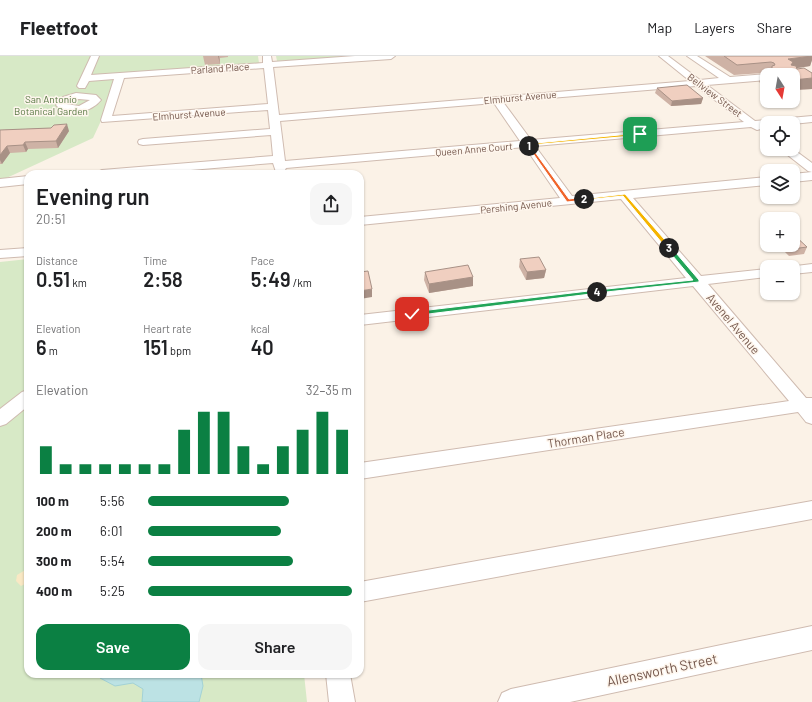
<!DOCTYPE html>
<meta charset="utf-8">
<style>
:root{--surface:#fff;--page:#f6f6f6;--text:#202124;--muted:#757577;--line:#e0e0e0;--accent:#0b8043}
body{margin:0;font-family:Barlow,sans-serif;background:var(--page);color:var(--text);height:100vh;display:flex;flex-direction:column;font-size:15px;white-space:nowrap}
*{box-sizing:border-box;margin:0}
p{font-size:13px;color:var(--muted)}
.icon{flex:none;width:22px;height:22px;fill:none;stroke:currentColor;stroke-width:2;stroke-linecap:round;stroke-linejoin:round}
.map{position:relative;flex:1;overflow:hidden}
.sheet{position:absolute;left:24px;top:114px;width:340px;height:508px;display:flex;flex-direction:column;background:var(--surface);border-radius:12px;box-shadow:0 1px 3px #0004}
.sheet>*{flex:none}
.needle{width:26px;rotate:169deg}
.tools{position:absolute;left:760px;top:12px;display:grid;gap:8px}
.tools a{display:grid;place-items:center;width:40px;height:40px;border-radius:8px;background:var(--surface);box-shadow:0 1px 3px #0004;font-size:20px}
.pin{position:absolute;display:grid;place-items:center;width:34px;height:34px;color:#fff;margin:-17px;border-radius:8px;box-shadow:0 2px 6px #0006}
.km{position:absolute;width:20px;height:20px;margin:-10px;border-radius:50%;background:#222;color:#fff;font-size:11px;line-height:20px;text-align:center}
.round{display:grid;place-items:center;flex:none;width:42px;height:42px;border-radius:12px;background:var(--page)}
.overview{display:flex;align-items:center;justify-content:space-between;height:68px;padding:0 12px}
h1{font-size:22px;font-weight:600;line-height:30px}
.metrics{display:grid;grid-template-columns:repeat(3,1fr);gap:6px;height:68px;padding:4px 12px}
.metrics div{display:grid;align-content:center}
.metrics b{font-size:20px;font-weight:600}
.metrics small{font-size:11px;font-weight:400}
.metrics p{font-size:11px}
.chart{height:112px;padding:8px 12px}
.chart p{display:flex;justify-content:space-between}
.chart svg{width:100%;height:72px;margin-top:4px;stroke:var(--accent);stroke-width:6}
.button{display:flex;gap:8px;margin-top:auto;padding:8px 12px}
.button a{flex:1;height:46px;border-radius:12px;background:var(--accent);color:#fff;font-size:16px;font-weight:600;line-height:46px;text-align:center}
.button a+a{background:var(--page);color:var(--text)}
ul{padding:0 12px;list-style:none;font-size:13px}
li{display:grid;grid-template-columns:64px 48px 1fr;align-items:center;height:30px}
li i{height:10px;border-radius:5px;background:var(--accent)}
header{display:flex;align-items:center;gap:24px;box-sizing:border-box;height:56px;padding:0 20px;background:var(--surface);border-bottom:1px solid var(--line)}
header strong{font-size:19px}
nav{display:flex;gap:22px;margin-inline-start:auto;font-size:14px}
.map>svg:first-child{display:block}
.green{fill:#d7e9c6}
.sand{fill:#f9e8c4}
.water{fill:#bce2e4;stroke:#a3d2d6}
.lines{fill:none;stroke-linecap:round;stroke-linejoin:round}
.minor-casing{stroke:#cfbbb0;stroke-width:2}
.minor{fill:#fff;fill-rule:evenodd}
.wall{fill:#ceb2a5}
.shaded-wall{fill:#a89186}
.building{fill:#f0cfc0;stroke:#a89186}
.split-1{fill:#f5b400;stroke:#fff}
.split-2{fill:#f0652b;stroke:#fff}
.split-3{fill:#f5b400;stroke:#fff}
.split-4{fill:#22a559;stroke:#fff}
.split-5{fill:#22a559;stroke:#fff}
.labels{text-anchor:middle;stroke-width:3;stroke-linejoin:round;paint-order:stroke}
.far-street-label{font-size:10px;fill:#74574c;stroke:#fef6ed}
.far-park-label{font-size:10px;fill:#597945;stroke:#fef6ed}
.street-label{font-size:12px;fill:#74574c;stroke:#fef6ed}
.near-street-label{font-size:14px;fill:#74574c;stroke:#fef6ed}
</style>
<header>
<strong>Fleetfoot</strong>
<nav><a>Map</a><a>Layers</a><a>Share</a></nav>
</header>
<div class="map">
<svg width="812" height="646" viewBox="0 0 812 646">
<rect width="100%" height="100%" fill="#fbf2e7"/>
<path class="green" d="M0,0H258L259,7L117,17L100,67L93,82L0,125Z
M276,0H355L277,5Z
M28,203V618H304L307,646H0V206Z"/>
<path class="sand" d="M27,513L28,514V536L24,532L27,527L21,530L16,525L17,519Z"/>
<path class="water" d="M102,618H201L203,630L199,646H142L143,633L133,627L115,630L100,622Z"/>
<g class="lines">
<defs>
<path id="minor" d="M91,0H99L91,19L263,7V0H271L272,6L355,0H395L391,3L273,11L279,59L690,25L659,0H668L700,24L719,22L687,0H697L730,21L767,18L770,19H767V24L707,29L755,65L812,60V66L793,68L767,67V70H762L761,73L757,74L751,71L535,90L572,140L767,121V129L633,142L701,220L767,213V221L708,228L806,342H812V368L806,366L798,356L360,423V407L789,345L693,230L360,269V259L686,222L621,143L360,169V161L560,142L525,91L286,112L284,116H276L273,107L143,118H96L98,116L102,114L273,100L271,79L143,89L139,88L138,86L139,84L143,83L270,73L268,54L102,66L101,64L114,23L89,25L85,32H79L77,30ZM264,12L268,48L112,60L124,22ZM696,30L744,66L531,84L503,46ZM494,47L520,85L285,105L280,65Z
M76,37L96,39L101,44C92,56 67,62 56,49L63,41ZM79,43L90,44L79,50L66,48L72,44Z
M780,93H793L812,107V116L808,115Z
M812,116V124L793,126V118Z
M28,120V128L0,131V123Z
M28,192V200L0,202V194Z
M812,208V216L793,218V211H788Z
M28,334V350L6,368L0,370V353L22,336Z
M812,445V463L360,546V526Z
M812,570V594L570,646H498L502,637L511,633Z
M326,618H350L355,646H329Z"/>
</defs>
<use href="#minor" class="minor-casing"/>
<use href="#minor" class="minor"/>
</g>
<path class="wall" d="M203,0H228V1L220,2V8L205,9Z
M705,0H812V4L810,10L797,12V13L812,17V33L793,34V19H767V31L759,26L763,17L734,19Z
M657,32L703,42L701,48L671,50L655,37Z
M51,72L69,75L58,92L28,93L26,96L10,97L2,108H0V74Z
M778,189H793L807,191L804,198L789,200Z
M520,203L546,214L544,222L526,224L519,211Z
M425,216L473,221V230L429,237L424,224Z"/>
<path class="shaded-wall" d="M218,0H219L220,8Z
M812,0V4L810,10L791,13L788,3Z
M812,22V33L793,34V24Z
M703,42L701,48L671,50L672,45Z
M67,68L69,75L58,92L56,85Z
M25,86L28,93L26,96L23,89Z
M7,90L10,97L2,108L0,104V99Z
M546,214L544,222L526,224L527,216Z
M473,221V230L429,237V228Z
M372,233V241L360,243V235Z"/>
<path class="building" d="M724,0H812L788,3L793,6L791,9L796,10L797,13L804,12L812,17V22L793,24V19H769L763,15L772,14V10L775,9L774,7L771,6L737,9Z
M687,29L703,42L672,45L657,32Z
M67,68L56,85L25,86L23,89L7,90L0,99V74L51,72L54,69Z
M793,178L807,191L792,193L788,189H793Z
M539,201L546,214L527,216L520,203Z
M468,209L473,221L429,228L425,216Z
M368,215L372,233L360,235V216Z"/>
<path class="split-1" d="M640,77L642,79L531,89L529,91L526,88Z"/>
<path class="split-2" d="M527,89H530L569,143L584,141L586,144L567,146Z"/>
<path class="split-3" d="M625,138L671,191V193H667L623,140L584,144L582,143Z"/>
<path class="split-4" d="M667,191H671L699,224V226L597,237L594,236L597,234L693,224L667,193Z"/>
<path class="split-5" d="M597,234L599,235V237L412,260L409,258L412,256Z"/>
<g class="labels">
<g class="far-street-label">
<text transform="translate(220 12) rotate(-4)" y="4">Parland Place</text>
<text transform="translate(715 39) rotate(37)" y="4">Bellview Street</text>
<text transform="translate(520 41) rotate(-5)" y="4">Elmhurst Avenue</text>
<text transform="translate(189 58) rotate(-4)" y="4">Elmhurst Avenue</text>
<text transform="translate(474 93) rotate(-5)" y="4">Queen Anne Court</text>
<text transform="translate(516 150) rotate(-6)" y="4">Pershing Avenue</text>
</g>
<g class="far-park-label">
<text x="51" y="47">San Antonio<tspan x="51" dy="12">Botanical Garden</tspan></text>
</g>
<g class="street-label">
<text transform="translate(733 268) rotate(50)" y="4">Avenel Avenue</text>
<text transform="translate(586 382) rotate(-9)" y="4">Thorman Place</text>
</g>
<g class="near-street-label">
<text transform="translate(662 614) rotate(-12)" y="5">Allensworth Street</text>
</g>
</g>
</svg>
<div class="tools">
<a><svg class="needle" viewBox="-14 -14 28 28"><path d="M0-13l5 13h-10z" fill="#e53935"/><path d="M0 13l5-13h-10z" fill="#757577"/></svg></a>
<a><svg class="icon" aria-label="locate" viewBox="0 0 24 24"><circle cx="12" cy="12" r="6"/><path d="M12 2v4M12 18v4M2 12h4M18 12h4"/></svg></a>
<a><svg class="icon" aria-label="layers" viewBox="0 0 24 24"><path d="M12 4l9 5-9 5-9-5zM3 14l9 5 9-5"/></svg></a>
<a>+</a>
<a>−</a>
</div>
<div class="pin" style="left:640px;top:78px;background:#1e9e55"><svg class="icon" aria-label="arrive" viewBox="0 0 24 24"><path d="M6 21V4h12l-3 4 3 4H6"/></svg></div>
<div class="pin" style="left:412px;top:258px;background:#d93025"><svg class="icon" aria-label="check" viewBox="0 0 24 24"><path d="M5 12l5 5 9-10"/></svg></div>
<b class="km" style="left:529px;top:90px">1</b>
<b class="km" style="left:584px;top:143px">2</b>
<b class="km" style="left:669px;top:192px">3</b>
<b class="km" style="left:597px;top:236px">4</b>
<section class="sheet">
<div class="overview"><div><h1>Evening run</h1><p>20:51</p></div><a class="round"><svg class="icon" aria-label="share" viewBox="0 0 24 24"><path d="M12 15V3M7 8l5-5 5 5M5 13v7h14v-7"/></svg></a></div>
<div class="metrics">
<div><p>Distance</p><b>0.51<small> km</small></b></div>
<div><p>Time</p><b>2:58</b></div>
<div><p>Pace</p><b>5:49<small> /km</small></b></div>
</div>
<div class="metrics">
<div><p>Elevation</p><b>6<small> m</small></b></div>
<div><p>Heart rate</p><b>151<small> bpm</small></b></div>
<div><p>kcal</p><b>40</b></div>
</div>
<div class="chart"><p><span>Elevation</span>32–35 m</p>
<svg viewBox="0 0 160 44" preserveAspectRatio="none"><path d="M5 44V27M15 44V38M25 44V38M35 44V38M45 44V38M55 44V38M65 44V38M75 44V17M85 44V6M95 44V6M105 44V27M115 44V38M125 44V27M135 44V17M145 44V6M155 44V17"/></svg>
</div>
<ul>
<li><b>100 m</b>5:56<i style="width:69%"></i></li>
<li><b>200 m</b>6:01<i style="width:65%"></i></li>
<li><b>300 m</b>5:54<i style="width:71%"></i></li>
<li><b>400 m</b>5:25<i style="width:100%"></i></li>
</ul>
<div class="button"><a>Save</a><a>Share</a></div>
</section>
</div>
